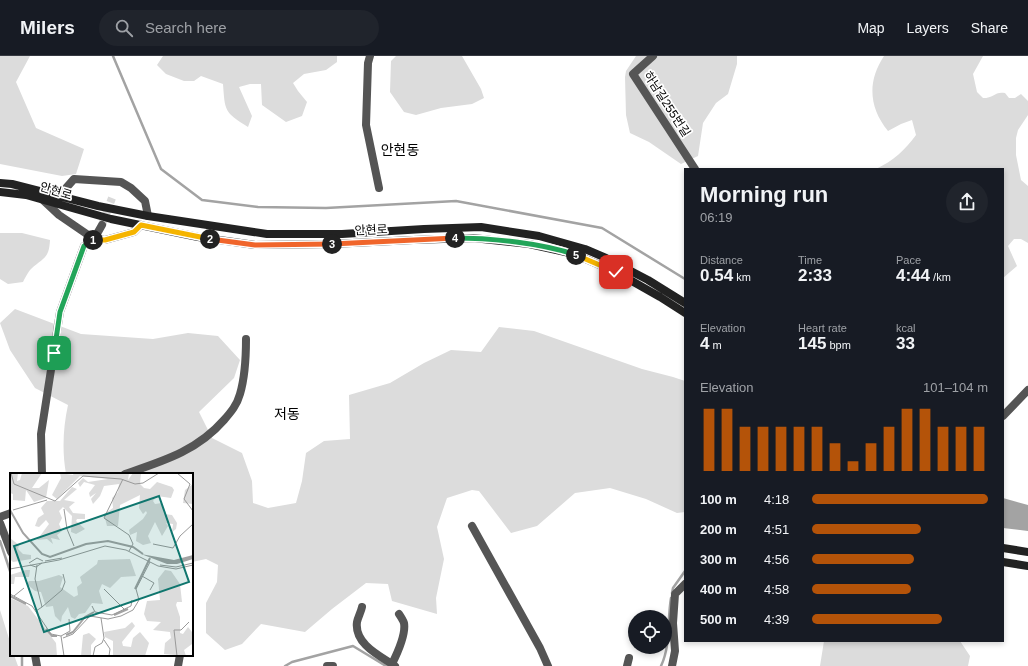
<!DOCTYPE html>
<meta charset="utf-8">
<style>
:root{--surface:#171b24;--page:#20242c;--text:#f1f3f6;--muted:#9ea1a6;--line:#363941;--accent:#b45309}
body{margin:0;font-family:Arial,"Noto Sans KR",sans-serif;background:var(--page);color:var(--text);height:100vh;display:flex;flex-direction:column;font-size:15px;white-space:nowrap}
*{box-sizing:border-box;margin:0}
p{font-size:13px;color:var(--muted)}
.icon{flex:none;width:22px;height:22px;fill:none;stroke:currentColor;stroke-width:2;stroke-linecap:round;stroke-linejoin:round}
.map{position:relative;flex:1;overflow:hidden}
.details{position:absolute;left:684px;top:112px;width:320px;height:474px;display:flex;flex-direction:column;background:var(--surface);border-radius:0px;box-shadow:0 2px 6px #0003}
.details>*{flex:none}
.buttons{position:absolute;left:628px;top:554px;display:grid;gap:8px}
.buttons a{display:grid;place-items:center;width:44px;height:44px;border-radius:50%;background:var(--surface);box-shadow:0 2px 6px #0003;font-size:20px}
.pin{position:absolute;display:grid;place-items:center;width:34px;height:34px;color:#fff;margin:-17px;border-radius:8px;box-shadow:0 2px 6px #0006}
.km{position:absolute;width:20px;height:20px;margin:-10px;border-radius:50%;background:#222;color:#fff;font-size:11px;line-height:20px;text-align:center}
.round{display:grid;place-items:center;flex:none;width:42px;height:42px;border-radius:21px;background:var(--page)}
.summary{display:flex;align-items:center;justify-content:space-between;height:68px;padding:0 16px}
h1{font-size:22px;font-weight:600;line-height:30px}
.figures{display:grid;grid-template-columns:repeat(3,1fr);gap:6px;height:68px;padding:4px 16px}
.figures div{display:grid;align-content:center}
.figures b{font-size:17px;font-weight:600}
.figures small{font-size:11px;font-weight:400}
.figures p{font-size:11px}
.chart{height:112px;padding:8px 16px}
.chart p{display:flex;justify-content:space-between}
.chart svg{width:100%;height:72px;margin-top:4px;stroke:var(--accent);stroke-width:6}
ul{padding:0 16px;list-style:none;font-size:13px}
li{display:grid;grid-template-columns:64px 48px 1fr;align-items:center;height:30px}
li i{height:10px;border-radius:5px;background:var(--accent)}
header{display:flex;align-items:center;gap:24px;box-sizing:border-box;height:56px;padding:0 20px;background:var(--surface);border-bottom:1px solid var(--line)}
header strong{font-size:19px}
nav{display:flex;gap:22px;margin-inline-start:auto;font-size:14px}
.search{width:280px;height:36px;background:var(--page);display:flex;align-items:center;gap:10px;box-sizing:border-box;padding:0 14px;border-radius:22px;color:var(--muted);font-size:15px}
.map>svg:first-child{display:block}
.green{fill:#dcdcdc}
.water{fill:#a3a3a3}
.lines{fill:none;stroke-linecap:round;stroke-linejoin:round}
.stream{stroke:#a3a3a3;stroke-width:2.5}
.street-tunnel{stroke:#d9d9d9;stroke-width:8;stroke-dasharray:8 4;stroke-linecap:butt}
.street{stroke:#555;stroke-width:8}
.secondary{stroke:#222;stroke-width:8}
.split-1-casing{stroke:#fff;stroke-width:8}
.split-2-casing{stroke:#fff;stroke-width:8}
.split-3-casing{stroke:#fff;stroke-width:8}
.split-4-casing{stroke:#fff;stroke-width:8}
.split-5-casing{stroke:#fff;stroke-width:8}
.split-6-casing{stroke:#fff;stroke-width:8}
.split-1{stroke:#22a559;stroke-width:5}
.split-2{stroke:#f5b400;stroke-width:5}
.split-3{stroke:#f0652b;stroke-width:5}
.split-4{stroke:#f0652b;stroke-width:5}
.split-5{stroke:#22a559;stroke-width:5}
.split-6{stroke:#f5b400;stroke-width:5}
.labels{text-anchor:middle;stroke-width:3.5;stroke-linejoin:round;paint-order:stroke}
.street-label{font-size:12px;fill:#000;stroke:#fff}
.quarter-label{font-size:14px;fill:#000;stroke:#fff}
.inset-river{fill:none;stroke:#a3a3a3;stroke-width:2}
.inset-road{fill:none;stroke:#999;stroke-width:1}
.view{fill:#0f766e;fill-opacity:0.15;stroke:#0f766e;stroke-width:2}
.inset-edge{fill:none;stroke:#000;stroke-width:2}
</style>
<header>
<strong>Milers</strong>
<div class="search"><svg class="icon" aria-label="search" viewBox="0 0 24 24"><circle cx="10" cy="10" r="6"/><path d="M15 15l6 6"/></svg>Search here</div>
<nav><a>Map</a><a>Layers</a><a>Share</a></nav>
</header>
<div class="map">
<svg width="1028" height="610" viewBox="0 0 1028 610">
<rect width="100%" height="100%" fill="#fff"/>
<path class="green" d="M0,0H30L16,26L36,72L84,93L76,118L62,120L0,108Z
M163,0H337V6L326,14L304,18L293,27L298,35L307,46L302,60L286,66L262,49L261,28H250L239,31L252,60L248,71C224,56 225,55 223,28L201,20L194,25H184L166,18L157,9Z
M396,0H462L481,33L484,42L472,48L441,52L416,59L404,56L390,36L391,5Z
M636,0H737V8L728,38L716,47L703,67L698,100L681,108L649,86L630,77L626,59L625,21L626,15Z
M884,0H983L973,18L977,36L983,42C994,42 995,35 1005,37L1009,42H1015L1021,38L1028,45V59L1018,74L1016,82V99L1021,124L1028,130V187L1021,183H1014L1008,190L1017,210L1003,222V113H876C893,105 905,94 916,79L912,64L901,68L888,75C869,51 867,26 884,0Z
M0,177H22L50,184C49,203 44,201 31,213C28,216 25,222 23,226L8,228L0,223Z
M15,253L81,278L153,283L188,277L218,280L240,304L234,322L199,356L212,382L242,397L252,425L253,447L268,452L296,447L302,425L306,397L324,385L350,383L349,339L390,327L424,307L451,294L481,296L499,271L534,275L642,313L673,321L685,325V456L677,457L646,443L610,432L575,437L537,470L511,477L479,435L472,434L447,442L437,471L444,503L436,542L437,558L392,545L388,528L366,527L332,553L305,576L261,568L242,588L225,594L206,577V547L217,526L218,509L206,503L192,506V418H66C62,395 63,372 68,349L35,332L10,294L0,267Z
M0,554L11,589V599H14L18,610H0Z
M824,585H960L970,600L968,610H820Z"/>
<path class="water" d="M1003,442L1028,449V475L1003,472Z"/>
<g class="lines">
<path class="stream" d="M113,0L161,113L202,144L258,151L326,152L456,145L602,172L685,223
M0,485L11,518
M672,537L673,532L685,515
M22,599V610
M285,610L292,606L353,590L386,610
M661,610C671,589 667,565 671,542"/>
<path class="street-tunnel" d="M102,169L112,142"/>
<path class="street" d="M370,0L368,7L366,69L379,132
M653,0L633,18L695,113
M59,140L74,123L121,126L131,132L145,145L148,160
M43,144L59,159L94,183L105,184L134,176L141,169
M1003,360L1028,334
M42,418L41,378L60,256L84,190L94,183L102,169
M125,418C163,405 197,395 224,364C231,356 237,349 240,338C245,321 246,301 246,283
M0,461L11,457
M0,467L11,496
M472,470L540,592L548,610
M362,551C361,556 358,561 357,566C354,588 380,600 395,610
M35,599L37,610
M392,608C397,598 406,578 404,567C403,564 401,561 399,558
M178,610L180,599
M327,610H333
M627,610L629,602
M672,610L675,595L673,567L675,538L685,528"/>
<path class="secondary" d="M0,127L12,128L98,150L148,160L267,178H342L424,173L481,171L539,180L585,193L606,202L648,224L685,247
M0,136L26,139L111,163L198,181L255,189L332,188L413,184L473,182L529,188L574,198L616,216L660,241L685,257
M1003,492L1028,496
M1003,506L1028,510"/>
</g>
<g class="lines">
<defs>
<path id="split-1" d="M54,297L60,256L84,190L93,184"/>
<path id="split-2" d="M93,184H105L134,176L141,169L210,183"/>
<path id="split-3" d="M210,183L255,189L332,188"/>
<path id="split-4" d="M332,188L455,182"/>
<path id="split-5" d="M455,182C491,182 542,187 576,199"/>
<path id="split-6" d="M576,199L616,216"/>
</defs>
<use href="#split-1" class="split-1-casing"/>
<use href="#split-2" class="split-2-casing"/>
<use href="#split-3" class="split-3-casing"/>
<use href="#split-4" class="split-4-casing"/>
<use href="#split-5" class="split-5-casing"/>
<use href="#split-6" class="split-6-casing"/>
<use href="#split-1" class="split-1"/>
<use href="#split-2" class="split-2"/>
<use href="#split-3" class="split-3"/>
<use href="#split-4" class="split-4"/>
<use href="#split-5" class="split-5"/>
<use href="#split-6" class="split-6"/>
</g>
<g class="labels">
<g class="street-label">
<text transform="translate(667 48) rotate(57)" y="4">하남길255번길</text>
<text transform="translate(56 135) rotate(17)" y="4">안현로</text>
<text transform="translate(371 174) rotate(-3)" y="4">안현로</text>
</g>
<g class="quarter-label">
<text x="400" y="99">안현동</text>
<text x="287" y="363">저동</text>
</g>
</g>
<g transform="translate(10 417)">
<rect width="183" height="183" fill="#fff"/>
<path d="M0,0H8L7,8L10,7L12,0H32L22,15H29L39,7L36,25L24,29L16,17L15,28L3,27V21L0,20ZM50,0L63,2L64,0H119L118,7L123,0H131L130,11L134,15L140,16L147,9L162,14L164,17L161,25L147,23L143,28L145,31L152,30L154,41L162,42L167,50L166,56L162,59L163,51L156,50L158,53L152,63L145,49L138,63L141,70L133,72L126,68L127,59L120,62L119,57L133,46L137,40L136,38L133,41L129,35L130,22L110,32L108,53H97L94,41L103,35L102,25L108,19L109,11L94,13L90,23L83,31L81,26L86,20L80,24L79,20L85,12L74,9L70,14L68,10L73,5L78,9L98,6L70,3L47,26L42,22L51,5ZM183,11V31L173,30L175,17ZM62,14L67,16L54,27L65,29L59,34L63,40L75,41V46H67L66,48L75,56L66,61L61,59L62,43L53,34L49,38L52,45L49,51L52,58L47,62L50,67L41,65L43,71L37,66L27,67L39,51L36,47L29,54L25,53L28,45L34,41L31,35L37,28H50ZM0,65L9,72L8,76L13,81L21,82V86L3,89L0,86ZM120,86L126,103L111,104L100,115L92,111L89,118L93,131L82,130L75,140L69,141L65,146L61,144L58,134L52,143L51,149L45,143L43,133L36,134L31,119L25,118L17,111L19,108H29L49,102L53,104L50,114L64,124L68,122L67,114L72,110L70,104L87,91L88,87ZM16,97H20L19,104H5L4,111H0V102ZM155,97L161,98L170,111L172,129H167L166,132L170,144V160L173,161L178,154L182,159V171L174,177L176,183L154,181L155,170L161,165L160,159L143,157L151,149L137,148L134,141L137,128L150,127L148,106ZM0,125L18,133L46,170L47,183H0ZM122,149L125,153L112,169L113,173L121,174L123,165L130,159L139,170L135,183H103V168L95,164L94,159L115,155ZM79,160L86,166L81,172V183H71L73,162Z" fill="#dcdcdc"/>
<path d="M131,81L164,87L183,82V86L167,91H157Z" fill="#a3a3a3"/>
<path class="inset-river" d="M0,37L13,60L32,81L40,84L76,71L98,68L123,74L133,81M125,116L140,85M0,123L16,131M104,142L118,136M36,156L42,163H47M56,162L63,159L75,144L84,139"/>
<path class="inset-road" d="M1,0L4,11L45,28L73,3L111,6L125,11L133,10L149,0M167,0L180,11L174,26L183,38M113,6L94,45L119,62L123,71L119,78M54,36L57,56L64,73M3,37L37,27M143,71L163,75L170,63L183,51M35,88L52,85M19,90L27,85L33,88M20,92L26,94L32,90M150,92L166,94L183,90M0,96L49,87L95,73L116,77L148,93L166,96L183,92M132,103L144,110L140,117M94,116L115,137M0,121L22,133L41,161L51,163L54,183M4,123L14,115M82,133L85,139L102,142L121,133L122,127M32,134L52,117L55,109L53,101M26,138L32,134L25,106L27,92M51,163L60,158L59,146M53,165L63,161L80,143L98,146L111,143L123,137L129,127L126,116L140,89M94,167L100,176L99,183M83,183L85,174L92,170L94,165L91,145M167,183L164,157H171L179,149"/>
<path class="view" d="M149,23L179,109L34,159L4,73Z"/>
<rect width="183" height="183" class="inset-edge"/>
</g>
</svg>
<div class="buttons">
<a><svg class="icon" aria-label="locate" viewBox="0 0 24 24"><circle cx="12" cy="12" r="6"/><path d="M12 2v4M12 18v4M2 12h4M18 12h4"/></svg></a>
</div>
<div class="pin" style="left:54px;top:297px;background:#1e9e55"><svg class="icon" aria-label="arrive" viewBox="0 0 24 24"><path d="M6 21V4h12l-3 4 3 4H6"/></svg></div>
<div class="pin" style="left:616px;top:216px;background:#d93025"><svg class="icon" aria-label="check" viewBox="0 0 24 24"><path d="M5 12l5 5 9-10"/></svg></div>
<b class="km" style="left:93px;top:184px">1</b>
<b class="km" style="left:210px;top:183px">2</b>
<b class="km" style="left:332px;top:188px">3</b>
<b class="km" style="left:455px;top:182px">4</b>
<b class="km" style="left:576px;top:199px">5</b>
<section class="details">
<div class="summary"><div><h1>Morning run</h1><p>06:19</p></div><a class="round"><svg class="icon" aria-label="share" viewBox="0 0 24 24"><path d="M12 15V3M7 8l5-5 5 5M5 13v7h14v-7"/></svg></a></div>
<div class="figures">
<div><p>Distance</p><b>0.54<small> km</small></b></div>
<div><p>Time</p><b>2:33</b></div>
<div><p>Pace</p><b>4:44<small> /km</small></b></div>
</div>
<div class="figures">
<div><p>Elevation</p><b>4<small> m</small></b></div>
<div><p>Heart rate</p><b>145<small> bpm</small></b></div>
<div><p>kcal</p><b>33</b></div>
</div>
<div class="chart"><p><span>Elevation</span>101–104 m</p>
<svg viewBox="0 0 160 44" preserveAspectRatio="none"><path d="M5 44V6M15 44V6M25 44V17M35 44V17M45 44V17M55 44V17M65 44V17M75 44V27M85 44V38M95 44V27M105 44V17M115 44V6M125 44V6M135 44V17M145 44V17M155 44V17"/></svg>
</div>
<ul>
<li><b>100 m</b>4:18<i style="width:100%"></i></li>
<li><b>200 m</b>4:51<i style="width:62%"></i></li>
<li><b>300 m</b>4:56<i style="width:58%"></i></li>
<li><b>400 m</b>4:58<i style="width:56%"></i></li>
<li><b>500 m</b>4:39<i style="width:74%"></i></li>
</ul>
</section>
</div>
